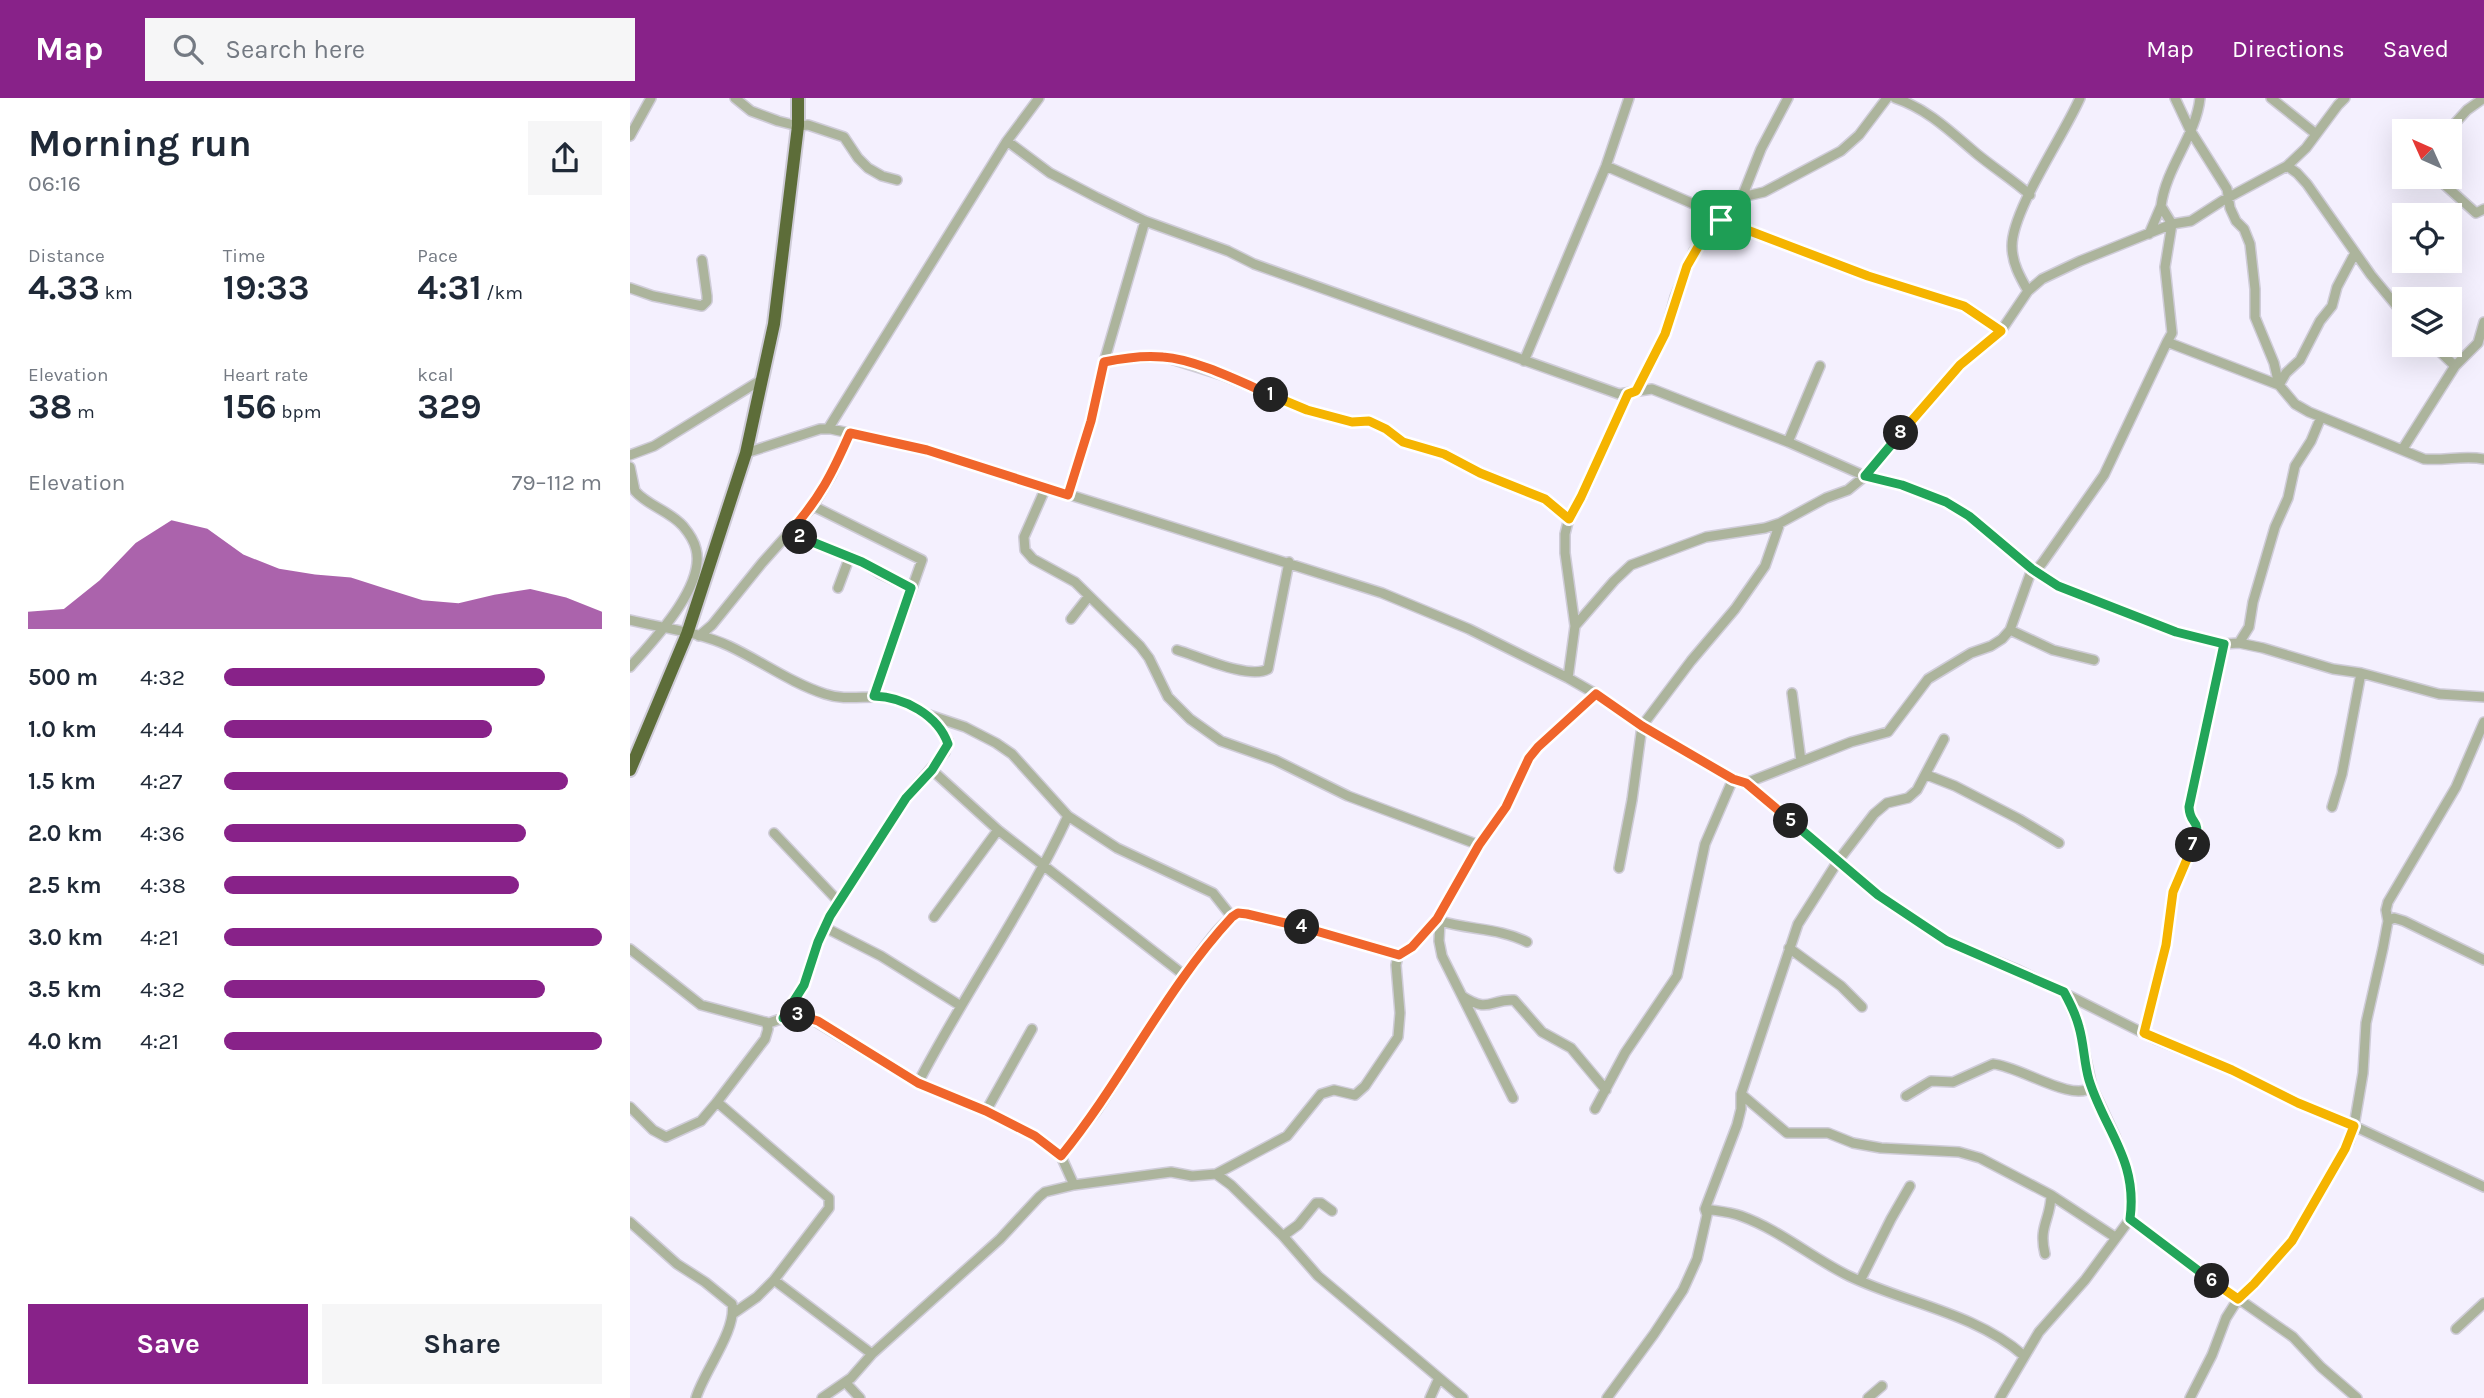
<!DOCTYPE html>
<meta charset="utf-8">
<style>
:root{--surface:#fff;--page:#f6f6f7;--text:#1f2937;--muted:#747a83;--accent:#882289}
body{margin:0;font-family:Karla,sans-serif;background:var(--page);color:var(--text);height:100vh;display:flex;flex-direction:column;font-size:26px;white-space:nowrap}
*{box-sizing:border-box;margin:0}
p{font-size:23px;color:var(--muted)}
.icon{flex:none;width:38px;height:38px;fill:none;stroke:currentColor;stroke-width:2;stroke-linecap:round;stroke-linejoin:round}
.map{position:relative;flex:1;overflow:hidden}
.drawer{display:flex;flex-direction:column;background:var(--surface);width:630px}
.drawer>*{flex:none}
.needle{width:46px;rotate:315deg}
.buttons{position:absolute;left:1762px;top:21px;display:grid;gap:14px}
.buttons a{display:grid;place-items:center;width:70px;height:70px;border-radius:0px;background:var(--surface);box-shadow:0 7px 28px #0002;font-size:35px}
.pin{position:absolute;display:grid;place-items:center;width:60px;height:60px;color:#fff;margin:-30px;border-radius:14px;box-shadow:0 4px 10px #0006}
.km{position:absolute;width:35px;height:35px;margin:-18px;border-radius:50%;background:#222;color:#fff;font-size:19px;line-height:35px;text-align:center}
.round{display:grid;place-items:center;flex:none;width:74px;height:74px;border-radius:0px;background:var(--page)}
.headline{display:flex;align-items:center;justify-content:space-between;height:119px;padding:0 28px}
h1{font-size:38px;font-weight:700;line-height:52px}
.figures{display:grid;grid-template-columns:repeat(3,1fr);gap:10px;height:119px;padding:7px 28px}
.figures div{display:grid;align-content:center}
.figures b{font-size:35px;font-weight:700}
.figures small{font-size:19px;font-weight:400}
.figures p{font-size:19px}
.chart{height:196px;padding:14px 28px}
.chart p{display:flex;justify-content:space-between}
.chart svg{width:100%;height:126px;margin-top:7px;fill:var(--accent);opacity:.7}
.button{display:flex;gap:14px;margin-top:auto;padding:14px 28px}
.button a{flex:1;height:80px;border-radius:0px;background:var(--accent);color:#fff;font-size:28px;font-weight:700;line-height:80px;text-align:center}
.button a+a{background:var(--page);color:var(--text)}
ul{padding:0 28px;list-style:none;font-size:23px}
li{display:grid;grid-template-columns:112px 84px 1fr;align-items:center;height:52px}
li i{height:18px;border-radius:9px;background:var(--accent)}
header{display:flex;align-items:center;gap:42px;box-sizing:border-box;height:98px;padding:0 35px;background:var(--accent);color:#fff}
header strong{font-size:33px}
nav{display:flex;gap:38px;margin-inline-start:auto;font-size:24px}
.search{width:490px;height:63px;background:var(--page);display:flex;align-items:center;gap:18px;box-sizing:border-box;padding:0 24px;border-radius:0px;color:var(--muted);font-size:26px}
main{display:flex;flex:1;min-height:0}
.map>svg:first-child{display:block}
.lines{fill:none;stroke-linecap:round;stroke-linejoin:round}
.minor-casing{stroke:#cfccd8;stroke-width:12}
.highway-casing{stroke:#cfccd8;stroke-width:16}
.minor{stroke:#acb49c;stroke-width:9}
.highway{stroke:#5d6d39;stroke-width:12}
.split-1-casing{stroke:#fff;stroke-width:14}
.split-2-casing{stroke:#fff;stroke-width:14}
.split-3-casing{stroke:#fff;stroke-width:14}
.split-4-casing{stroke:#fff;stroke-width:14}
.split-5-casing{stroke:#fff;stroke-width:14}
.split-6-casing{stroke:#fff;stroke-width:14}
.split-7-casing{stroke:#fff;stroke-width:14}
.split-8-casing{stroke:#fff;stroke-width:14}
.split-9-casing{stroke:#fff;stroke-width:14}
.split-1{stroke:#f5b400;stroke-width:9}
.split-2{stroke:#f0652b;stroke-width:9}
.split-3{stroke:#22a559;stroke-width:9}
.split-4{stroke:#f0652b;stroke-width:9}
.split-5{stroke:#f0652b;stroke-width:9}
.split-6{stroke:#22a559;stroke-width:9}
.split-7{stroke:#f5b400;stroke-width:9}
.split-8{stroke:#22a559;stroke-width:9}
.split-9{stroke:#f5b400;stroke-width:9}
</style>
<header>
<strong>Map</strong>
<div class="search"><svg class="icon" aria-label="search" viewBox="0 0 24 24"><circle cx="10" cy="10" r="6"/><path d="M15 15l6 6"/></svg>Search here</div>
<nav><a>Map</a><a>Directions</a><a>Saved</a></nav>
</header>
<main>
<section class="drawer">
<div class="headline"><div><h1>Morning run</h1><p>06:16</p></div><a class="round"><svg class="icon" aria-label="share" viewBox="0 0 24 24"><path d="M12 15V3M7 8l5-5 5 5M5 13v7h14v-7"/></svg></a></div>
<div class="figures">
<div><p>Distance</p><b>4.33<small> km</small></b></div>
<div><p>Time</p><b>19:33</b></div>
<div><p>Pace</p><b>4:31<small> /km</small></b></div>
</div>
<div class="figures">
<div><p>Elevation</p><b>38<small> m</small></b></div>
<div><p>Heart rate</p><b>156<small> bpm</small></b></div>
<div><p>kcal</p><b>329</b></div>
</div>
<div class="chart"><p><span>Elevation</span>79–112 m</p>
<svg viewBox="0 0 160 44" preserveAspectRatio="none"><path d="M0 44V38L10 37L20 27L30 14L40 6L50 9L60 18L70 23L80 25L90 26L100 30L110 34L120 35L130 32L140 30L150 33L160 38V44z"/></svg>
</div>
<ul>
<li><b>500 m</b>4:32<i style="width:85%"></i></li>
<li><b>1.0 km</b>4:44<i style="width:71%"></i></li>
<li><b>1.5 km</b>4:27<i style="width:91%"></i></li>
<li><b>2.0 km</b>4:36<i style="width:80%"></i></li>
<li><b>2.5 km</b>4:38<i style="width:78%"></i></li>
<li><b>3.0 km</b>4:21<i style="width:100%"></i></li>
<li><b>3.5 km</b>4:32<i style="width:85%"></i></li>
<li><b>4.0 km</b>4:21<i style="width:100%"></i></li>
</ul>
<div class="button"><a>Save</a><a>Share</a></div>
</section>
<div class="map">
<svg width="1854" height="1300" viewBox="0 0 1854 1300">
<rect width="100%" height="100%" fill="#f4f0fe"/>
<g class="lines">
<defs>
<path id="minor" d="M105,0L121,13L148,23L168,28L178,27L214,39L228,60L238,70L252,78L267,82
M1265,0C1298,11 1321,34 1347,56C1364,70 1383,82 1400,97
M1545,0L1560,32L1597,91L1600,110L1606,123L1614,131L1620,146L1625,191V219L1644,265L1649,287L1656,275L1670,262L1690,223L1702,208L1707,189L1725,155
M1641,0L1686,36
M1818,33L1837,12L1854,0
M0,38L21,0
M377,43L420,75L466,99L515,123L598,153L624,166L989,296L1022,291L1158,344L1235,378L1272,387L1316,404L1339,418L1402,471L1428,488L1546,534L1594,546L1609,545L1633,550L1703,571L1731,575L1809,596L1854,599
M976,68L1082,114L1091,122L1238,178L1334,208L1371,233
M1657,68L1667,75L1677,86L1741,177L1774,217
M1806,79L1846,115L1854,111
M1112,99L1131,51L1158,0
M1519,136L1531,108
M0,190L23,198L72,208L77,203V198L72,162
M1398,193C1390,179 1382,165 1382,148C1382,112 1434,37 1450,0
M1537,244L1542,235L1535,169L1542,126L1531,108C1536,69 1566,38 1570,0
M1803,247L1825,268
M894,263L976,68L999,0
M474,264L493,260L535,259L592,277L677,312L722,324L739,323L756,331L773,344L814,356L850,375L915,401L939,420
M1006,293L1035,236L1045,199L1064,153L1112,99L1134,94L1211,53L1229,37L1257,0
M198,331L377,43L409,0
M1158,344L1190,268
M1772,352L1825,268L1848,245L1854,224
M116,355L190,331H201L297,352L752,495L839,531L938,580L966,596L1012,628L1103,681L1116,685L1248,797L1317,843L1388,872L1525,941L1602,972L1668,1005L1724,1028L1854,1089
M0,357L24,348L131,282
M0,369L5,393C18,408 40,413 53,428C58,434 64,442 66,451C76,488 23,543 0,569
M416,389L394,439L395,452L403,461L445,484L510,548L519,560L538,599L560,621L591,643L645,662L718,698L849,747
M438,397L461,323L474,264L515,123
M183,408L292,462L244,598
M159,435L232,464L249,475L281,490
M208,490L220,458
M441,521L459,498
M0,522C32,530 69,534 99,548C131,563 161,585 195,596C221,605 248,593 274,604C292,612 308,626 318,643L315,654L276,700L200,818L188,844L174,887L153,920
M945,528L935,455V436L939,420L952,399L998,296
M1380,532L1423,552L1464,562
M69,538L82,527L132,465L183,408L201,378L220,335
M1609,545L1619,529L1623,504L1645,429L1658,400L1665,368L1681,343L1691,319
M547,552C568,558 619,582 638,571L659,464
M938,580L945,528L984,483L1001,467L1076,439L1135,430L1150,425L1196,400L1218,392L1235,378L1330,267L1371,233L1398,193L1412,181L1450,163L1542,126L1561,123L1592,103L1657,68L1676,50L1708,7L1715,0
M1162,595L1171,663
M299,617L335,629L366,645L382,656L438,718L487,750L583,795L602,819
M302,672L368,732L554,877L467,1012L431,1058
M1297,677L1325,688L1389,721L1429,745
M1116,685L1221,644L1258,634L1298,581L1341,555L1361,548L1372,541L1380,532L1402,471L1408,470L1413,464L1474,377L1537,244L1649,287L1665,306L1679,314L1794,361C1815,363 1834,357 1854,361
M1702,709L1712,676L1731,575
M144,735L209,804
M989,770L1002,702L1012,628L1061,563L1105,511L1135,468L1150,425
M304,819L368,732
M807,821L810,823L809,843L812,858L883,1000
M810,823C839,832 870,830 897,844
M1758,823L1764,820L1774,823L1854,862
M194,829L251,858L331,908
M1159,850L1211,888L1232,909
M0,851L71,907L139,925L162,917L180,920L288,985L356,1013L405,1038L431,1058L444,1087L415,1094L409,1099L370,1141L242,1256L221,1280L192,1300
M554,877C566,862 592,819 610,815L691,834L769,857
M832,898C860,916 859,901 884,902L912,934L941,950L976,992
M1514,935L1536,847L1543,795L1568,732C1567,723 1559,719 1559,709L1594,546
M288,985C335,894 395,811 438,718
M1111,996L1157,1035H1198L1223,1045L1251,1050L1329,1054L1350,1060L1421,1097L1485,1139
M1276,998L1301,983L1323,984L1363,966C1390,968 1442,1005 1462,989
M0,1009L23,1032L36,1039L71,1023L87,1004
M965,1011L995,955L1047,878L1075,746L1103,681
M356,1013L402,931
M586,1076L657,1038L691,996L704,992L725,997L735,988L768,939L770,915L766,867L768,858L782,849L807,821L849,747L876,709L899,660L908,649L966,596
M444,1087L541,1074L562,1078L586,1076L601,1087L653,1138L688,1178L833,1300
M1075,1111C1087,1113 1100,1114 1111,1118C1150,1132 1182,1160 1219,1178C1275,1205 1345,1215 1393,1257
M1500,1121L1570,1174L1663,1239L1691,1269L1727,1300
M0,1124L47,1166L75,1184L102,1206C107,1232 74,1273 66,1300
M653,1138L668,1127L686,1105H691L702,1113
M1415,1156C1408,1128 1421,1121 1421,1097
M144,1182L242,1256
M1230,1183L1261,1121L1280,1088
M104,1215L127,1199L144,1182L199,1110V1100L87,1004L135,941L138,931L136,924
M1826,1231L1854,1205
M215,1284L230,1300
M800,1300L809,1280
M977,1300L1024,1236L1053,1192L1067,1161L1077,1117L1075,1111L1107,1027L1111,1011V996L1168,826L1208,763L1244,716L1257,705L1278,700L1287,692L1314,641
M1238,1300L1252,1288
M1370,1300L1409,1234L1455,1182L1500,1121L1502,1096L1498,1074L1485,1038L1462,989L1449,929L1435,895
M1560,1300L1582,1257L1596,1220L1608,1201L1624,1187L1662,1143L1719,1044L1724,1028L1733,975L1736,925L1753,850L1758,823L1756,812L1758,804L1826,689L1854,624"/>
<path id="highway" d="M0,672L57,536L116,355L144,226L168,28V0"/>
</defs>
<use href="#minor" class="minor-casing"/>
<use href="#highway" class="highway-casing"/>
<use href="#minor" class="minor"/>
<use href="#highway" class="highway"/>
</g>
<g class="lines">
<defs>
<path id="split-1" d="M641,297L677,312L722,324L739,323L756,331L773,344L814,356L850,375L915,401L939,421L951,399L998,296L1006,293L1035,236L1057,168L1072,142L1091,122"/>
<path id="split-2" d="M170,439L159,435C190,400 202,376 220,335L297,352L438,397L461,323L474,264C493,260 514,257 533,259C565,261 611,284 641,297"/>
<path id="split-3" d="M168,917L153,920L174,887L188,844L200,818L276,700L302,672L318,646C308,617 274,599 244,598L281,490L232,464L170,439"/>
<path id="split-4" d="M168,917L188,923L288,985L356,1013L405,1038L431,1058C493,982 535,891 602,819L608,815L617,816L672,829"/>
<path id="split-5" d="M672,829L769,857L782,849L807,821L849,747L876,709L899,660L908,649L966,596L1012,628L1103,681L1116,685L1161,723"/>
<path id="split-6" d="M1161,723L1248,797L1317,843L1434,894C1440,905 1446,917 1449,929C1454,946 1454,965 1459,982C1475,1033 1508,1062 1500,1121L1582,1183"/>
<path id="split-7" d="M1563,747L1543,794L1536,847L1514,935L1602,972L1668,1005L1724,1028L1715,1051L1662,1143L1624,1186L1608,1201L1582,1183"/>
<path id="split-8" d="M1271,335L1235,378L1272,387L1316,404L1339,418L1402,471L1428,488L1546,534L1594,546L1559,709C1560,730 1573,718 1563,747"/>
<path id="split-9" d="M1091,122L1238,178L1334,208L1371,233L1330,267L1271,335"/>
</defs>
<use href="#split-1" class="split-1-casing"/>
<use href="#split-2" class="split-2-casing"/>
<use href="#split-3" class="split-3-casing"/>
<use href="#split-4" class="split-4-casing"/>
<use href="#split-5" class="split-5-casing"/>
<use href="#split-6" class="split-6-casing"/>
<use href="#split-7" class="split-7-casing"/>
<use href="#split-8" class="split-8-casing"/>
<use href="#split-9" class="split-9-casing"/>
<use href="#split-1" class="split-1"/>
<use href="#split-2" class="split-2"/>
<use href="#split-3" class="split-3"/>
<use href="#split-4" class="split-4"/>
<use href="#split-5" class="split-5"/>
<use href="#split-6" class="split-6"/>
<use href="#split-7" class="split-7"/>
<use href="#split-8" class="split-8"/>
<use href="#split-9" class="split-9"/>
</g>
</svg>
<div class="buttons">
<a><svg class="needle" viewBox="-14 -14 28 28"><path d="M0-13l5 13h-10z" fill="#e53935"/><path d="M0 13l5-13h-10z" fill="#747a83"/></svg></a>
<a><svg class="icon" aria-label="locate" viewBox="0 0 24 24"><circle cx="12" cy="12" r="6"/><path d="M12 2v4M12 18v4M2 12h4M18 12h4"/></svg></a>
<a><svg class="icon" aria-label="layers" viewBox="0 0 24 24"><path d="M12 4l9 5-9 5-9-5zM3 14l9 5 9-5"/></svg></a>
</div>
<div class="pin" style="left:1091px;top:122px;background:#1e9e55"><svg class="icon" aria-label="arrive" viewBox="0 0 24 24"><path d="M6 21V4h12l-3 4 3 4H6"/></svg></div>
<b class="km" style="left:641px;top:297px">1</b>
<b class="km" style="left:170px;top:439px">2</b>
<b class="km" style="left:168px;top:917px">3</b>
<b class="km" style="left:672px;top:829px">4</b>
<b class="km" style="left:1161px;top:723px">5</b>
<b class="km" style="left:1582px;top:1183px">6</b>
<b class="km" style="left:1563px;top:747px">7</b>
<b class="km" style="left:1271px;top:335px">8</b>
</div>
</main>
